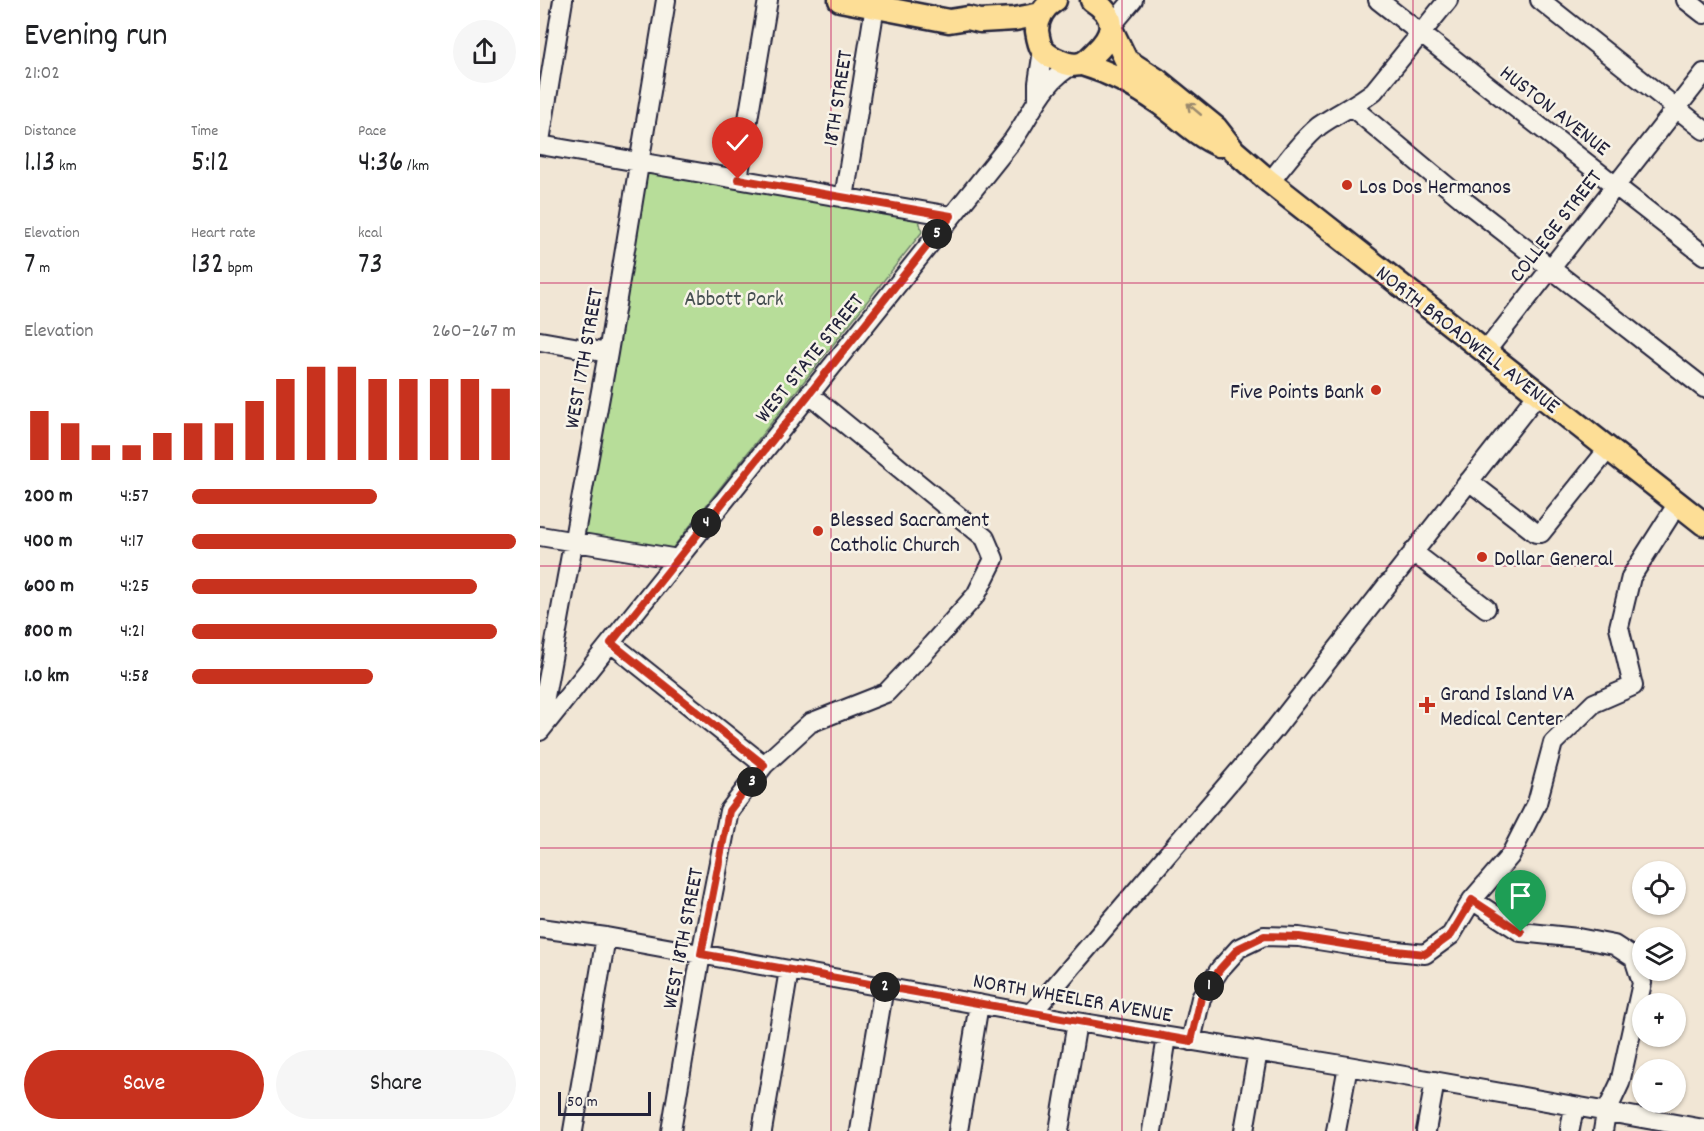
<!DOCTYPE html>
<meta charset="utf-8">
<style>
:root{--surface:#fff;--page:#f6f6f6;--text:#202124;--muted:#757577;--accent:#c8321e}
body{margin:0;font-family:Dekko,sans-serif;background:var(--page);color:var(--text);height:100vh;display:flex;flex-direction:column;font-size:22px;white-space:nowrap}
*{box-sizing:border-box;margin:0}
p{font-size:20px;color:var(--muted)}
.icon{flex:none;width:33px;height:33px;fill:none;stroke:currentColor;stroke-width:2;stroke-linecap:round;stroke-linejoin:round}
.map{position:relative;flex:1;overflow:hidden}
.side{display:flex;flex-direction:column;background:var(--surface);width:540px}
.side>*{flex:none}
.buttons{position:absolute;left:1092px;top:861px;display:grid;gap:12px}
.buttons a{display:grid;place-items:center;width:54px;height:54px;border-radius:50%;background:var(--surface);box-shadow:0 2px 4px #0004;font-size:30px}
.scale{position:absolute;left:18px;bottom:15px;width:93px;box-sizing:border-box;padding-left:6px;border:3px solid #22223b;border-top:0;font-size:16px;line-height:21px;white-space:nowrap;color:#22223b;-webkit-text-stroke:4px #f7f3e8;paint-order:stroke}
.pin{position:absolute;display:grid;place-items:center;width:51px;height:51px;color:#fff;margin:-62px -26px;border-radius:50% 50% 50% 0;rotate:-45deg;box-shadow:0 0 6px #0007}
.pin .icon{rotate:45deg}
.km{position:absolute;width:30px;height:30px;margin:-15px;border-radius:50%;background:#222;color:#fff;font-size:16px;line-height:30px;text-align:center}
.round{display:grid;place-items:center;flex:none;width:63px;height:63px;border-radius:32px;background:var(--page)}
.overview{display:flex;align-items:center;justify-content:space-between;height:102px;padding:0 24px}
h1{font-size:33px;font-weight:600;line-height:45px}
.stats{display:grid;grid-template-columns:repeat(3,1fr);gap:9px;height:102px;padding:6px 24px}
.stats div{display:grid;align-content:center}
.stats b{font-size:30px;font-weight:600}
.stats small{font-size:16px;font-weight:400}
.stats p{font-size:16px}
.chart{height:168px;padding:12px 24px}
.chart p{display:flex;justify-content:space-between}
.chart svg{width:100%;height:108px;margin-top:6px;stroke:var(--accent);stroke-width:6}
.cta{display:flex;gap:12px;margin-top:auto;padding:12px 24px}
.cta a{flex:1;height:69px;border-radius:36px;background:var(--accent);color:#fff;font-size:24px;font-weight:600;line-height:69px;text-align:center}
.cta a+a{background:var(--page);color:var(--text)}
ul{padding:0 24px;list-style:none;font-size:20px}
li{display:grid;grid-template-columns:96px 72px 1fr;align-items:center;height:45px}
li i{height:15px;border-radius:8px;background:var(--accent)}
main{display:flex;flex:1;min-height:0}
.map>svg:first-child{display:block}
.green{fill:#b7dd99;stroke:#6c806a;stroke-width:1.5}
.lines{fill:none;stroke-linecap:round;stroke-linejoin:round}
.minor-casing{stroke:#22223b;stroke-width:22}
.major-casing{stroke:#22223b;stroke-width:27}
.minor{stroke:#f7f3e8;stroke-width:18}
.major{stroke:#fdde96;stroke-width:22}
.oneway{stroke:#9a896d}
.route-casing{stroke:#fff;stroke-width:12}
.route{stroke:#c8321e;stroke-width:8}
.grid{fill:none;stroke:#c2185b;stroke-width:1.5;stroke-opacity:0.55}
.poi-dot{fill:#c8321e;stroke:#f7f3e8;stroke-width:2}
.labels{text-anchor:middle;stroke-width:5;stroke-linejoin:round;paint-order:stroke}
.street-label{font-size:22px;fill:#22223b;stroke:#f7f3e8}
.poi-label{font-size:22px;fill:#22223b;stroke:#f7f3e8;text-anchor:start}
.park-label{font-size:22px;fill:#475152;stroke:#f7f3e8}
</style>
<main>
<section class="side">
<div class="overview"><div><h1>Evening run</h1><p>21:02</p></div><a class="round"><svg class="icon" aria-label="share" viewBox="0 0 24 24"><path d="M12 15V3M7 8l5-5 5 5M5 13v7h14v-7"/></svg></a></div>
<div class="stats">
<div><p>Distance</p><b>1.13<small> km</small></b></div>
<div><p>Time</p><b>5:12</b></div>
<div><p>Pace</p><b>4:36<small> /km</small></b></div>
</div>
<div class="stats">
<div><p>Elevation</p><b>7<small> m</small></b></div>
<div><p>Heart rate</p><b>132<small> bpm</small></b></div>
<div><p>kcal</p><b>73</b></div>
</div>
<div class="chart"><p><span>Elevation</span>260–267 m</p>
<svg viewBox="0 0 160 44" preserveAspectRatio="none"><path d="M5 44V24M15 44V29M25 44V38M35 44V38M45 44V33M55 44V29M65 44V29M75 44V20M85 44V11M95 44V6M105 44V6M115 44V11M125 44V11M135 44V11M145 44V11M155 44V15"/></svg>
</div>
<ul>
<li><b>200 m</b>4:57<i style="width:57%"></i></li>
<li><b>400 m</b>4:17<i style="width:100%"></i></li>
<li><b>600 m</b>4:25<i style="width:88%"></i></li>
<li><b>800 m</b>4:21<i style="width:94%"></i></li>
<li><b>1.0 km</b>4:58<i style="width:56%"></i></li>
</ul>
<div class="cta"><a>Save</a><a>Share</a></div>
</section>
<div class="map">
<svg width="1164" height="1131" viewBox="0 0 1164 1131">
<rect width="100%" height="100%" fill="#f1e6d5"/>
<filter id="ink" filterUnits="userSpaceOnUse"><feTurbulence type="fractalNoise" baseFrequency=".0167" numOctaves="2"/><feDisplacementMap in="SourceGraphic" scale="12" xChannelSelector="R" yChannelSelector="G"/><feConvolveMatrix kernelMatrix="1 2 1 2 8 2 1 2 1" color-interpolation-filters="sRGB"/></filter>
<g filter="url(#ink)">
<path class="green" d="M106,172L379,220L382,232L131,550L44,534Z"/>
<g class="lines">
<defs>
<path id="minor" d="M838,0L1164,255
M1000,0L1164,130
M1146,0L1164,14
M572,25L593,0
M498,98V83L503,50
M812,107L927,203L1164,388
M0,141L23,0
M0,145L411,216
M198,179L228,0
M730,182C745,163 760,142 779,126C797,113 817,105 834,91L908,0
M304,198L335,6
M0,341L68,353
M946,351L1164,73
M929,481L996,533H1001L1069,448
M0,536L138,559
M873,552L946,608
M854,577L999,392
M71,643L224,765
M0,724L68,353L126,0
M0,731L473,140C492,114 503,79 534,65
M932,900L981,932L1038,938L1074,945L1094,958L1102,983L1080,1083L1066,1113L1063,1131
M0,928L66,937L537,1022L808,1066L1164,1129
M492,1013L734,730L848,584
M651,1041L661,998L680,969L699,948L724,936L759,937L828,948L885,954L911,935L932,900L970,856L997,803L1013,743L1054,703L1093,686L1079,627L1091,577L1138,503
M1030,1129L1034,1107
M33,1131L66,937
M131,1131L161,954L189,811L224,765L270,723L346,693L385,652L436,595L454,559L445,538L269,394
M222,1131L249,970
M320,1131L344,987
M418,1131L439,1004
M519,1131L537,1022
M612,1131L627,1037
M704,1131L718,1051
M796,1131L808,1066
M886,1131L895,1081"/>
<path id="major" d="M300,0L409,21L428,18L440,21L475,19L501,14
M515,0C504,7 497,17 497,31C498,37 499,44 502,49C509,58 529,67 540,64C546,63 551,57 555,53C575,34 578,17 552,0
M572,31L586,60L617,80L676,128L694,151L730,182L1164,524
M542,64C572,73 596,86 621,104C640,118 657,136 679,145"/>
</defs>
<use href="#minor" class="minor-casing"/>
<use href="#major" class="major-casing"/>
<use href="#minor" class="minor"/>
<use href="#major" class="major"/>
</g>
<defs><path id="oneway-shaft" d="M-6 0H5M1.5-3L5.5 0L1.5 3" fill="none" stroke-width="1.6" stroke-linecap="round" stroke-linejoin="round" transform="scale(1.5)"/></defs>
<use class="oneway" href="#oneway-shaft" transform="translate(654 109) rotate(-140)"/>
</g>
<g class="lines" filter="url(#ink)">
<defs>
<path id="route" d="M198,179L411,216L71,643L224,765L189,811L161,954L651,1041L661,998L680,969L699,948L724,936L759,937L828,948L885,954L911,935L932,900L981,932"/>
</defs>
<use href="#route" class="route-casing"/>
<use href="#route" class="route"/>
</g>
<path class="grid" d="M291,0V1131M582,0V1131M873,0V1131M0,283H1164M0,566H1164M0,848H1164"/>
<g class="poi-dot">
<circle cx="807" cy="185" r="6"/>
<circle cx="836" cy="390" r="6"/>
<circle cx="278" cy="531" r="6"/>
<circle cx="942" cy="557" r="6"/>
<path d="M884 696h6v6h6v6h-6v6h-6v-6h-6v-6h6z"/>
</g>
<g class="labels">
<g class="street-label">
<text transform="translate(296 98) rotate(-81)" y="8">18TH STREET</text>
<text transform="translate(1016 109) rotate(38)" y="8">HUSTON AVENUE</text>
<text transform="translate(1014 225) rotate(-52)" y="8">COLLEGE STREET</text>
<text transform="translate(929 338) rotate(38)" y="8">NORTH BROADWELL AVENUE</text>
<text transform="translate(268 357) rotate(-51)" y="8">WEST STATE STREET</text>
<text transform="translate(42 358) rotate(-80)" y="8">WEST 17TH STREET</text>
<text transform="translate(141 938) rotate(-79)" y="8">WEST 18TH STREET</text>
<text transform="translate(533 996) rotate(10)" y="8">NORTH WHEELER AVENUE</text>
</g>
<g class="poi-label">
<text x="819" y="193">Los Dos Hermanos</text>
<text x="824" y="398" text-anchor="end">Five Points Bank</text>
<text x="290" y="526">Blessed Sacrament<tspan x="290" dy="25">Catholic Church</tspan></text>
<text x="954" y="565">Dollar General</text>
<text x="900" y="700">Grand Island VA<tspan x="900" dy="25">Medical Center</tspan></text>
</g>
<g class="park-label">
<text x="194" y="305">Abbott Park</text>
</g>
</g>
</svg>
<div class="buttons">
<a><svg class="icon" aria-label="locate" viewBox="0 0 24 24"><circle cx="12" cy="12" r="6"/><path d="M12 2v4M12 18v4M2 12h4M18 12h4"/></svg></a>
<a><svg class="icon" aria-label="layers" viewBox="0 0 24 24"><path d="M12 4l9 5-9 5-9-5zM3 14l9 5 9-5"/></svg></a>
<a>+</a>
<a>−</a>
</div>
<div class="scale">50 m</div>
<div class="pin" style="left:981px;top:932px;background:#1e9e55"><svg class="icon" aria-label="arrive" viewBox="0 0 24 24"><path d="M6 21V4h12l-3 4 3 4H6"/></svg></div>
<div class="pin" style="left:198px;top:179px;background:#d93025"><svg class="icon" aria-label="check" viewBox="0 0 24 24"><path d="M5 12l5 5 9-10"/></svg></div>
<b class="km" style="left:669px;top:986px">1</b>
<b class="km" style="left:345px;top:987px">2</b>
<b class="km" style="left:212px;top:782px">3</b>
<b class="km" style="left:166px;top:523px">4</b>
<b class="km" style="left:397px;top:234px">5</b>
</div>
</main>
